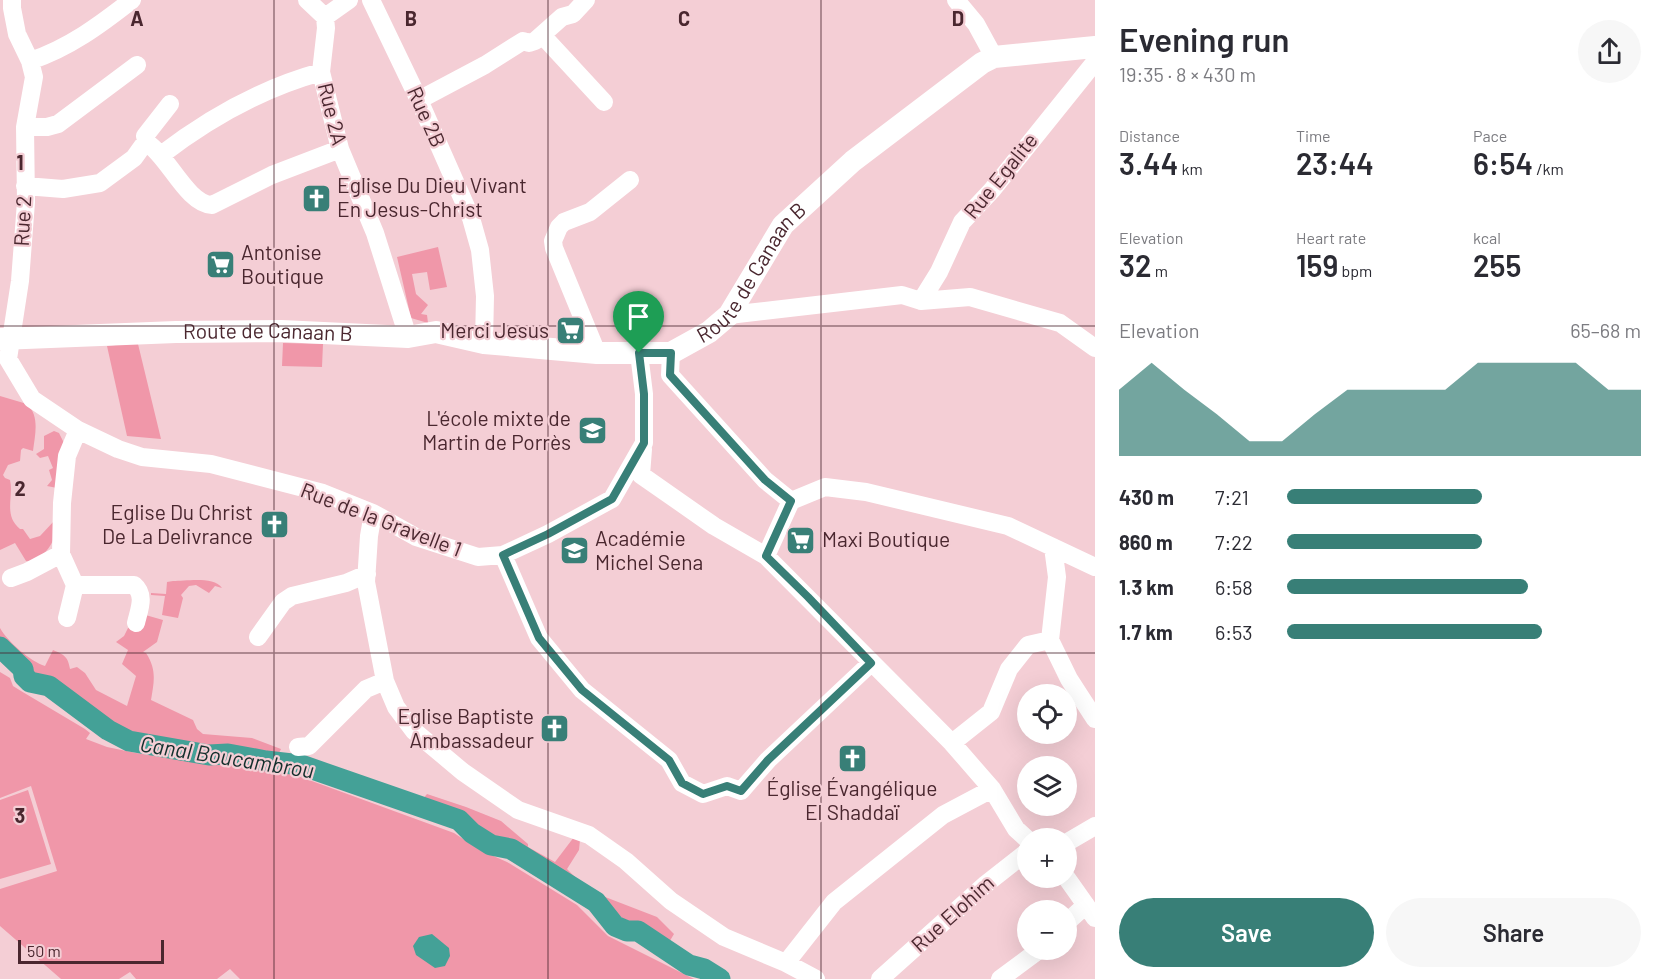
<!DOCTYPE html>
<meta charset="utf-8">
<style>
:root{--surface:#fff;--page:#f7f7f7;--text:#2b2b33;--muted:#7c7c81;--accent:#387f77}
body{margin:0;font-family:Barlow,sans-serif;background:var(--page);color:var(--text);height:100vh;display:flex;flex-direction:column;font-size:22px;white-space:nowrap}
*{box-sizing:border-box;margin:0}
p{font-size:20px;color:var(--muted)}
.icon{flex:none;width:33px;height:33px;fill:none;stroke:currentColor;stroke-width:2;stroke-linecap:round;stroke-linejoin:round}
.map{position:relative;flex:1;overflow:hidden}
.sheet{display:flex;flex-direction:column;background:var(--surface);width:570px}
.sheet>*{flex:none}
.fabs{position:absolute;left:1017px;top:684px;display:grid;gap:12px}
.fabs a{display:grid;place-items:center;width:60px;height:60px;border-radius:50%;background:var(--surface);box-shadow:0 6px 24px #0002;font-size:30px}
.scale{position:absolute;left:18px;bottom:15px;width:146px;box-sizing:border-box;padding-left:6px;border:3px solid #4a272f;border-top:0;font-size:16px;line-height:21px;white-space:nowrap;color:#4a272f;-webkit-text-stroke:4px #f4ced5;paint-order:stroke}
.pin{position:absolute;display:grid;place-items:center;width:51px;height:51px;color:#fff;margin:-62px -26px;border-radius:50% 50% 50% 0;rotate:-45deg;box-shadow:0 0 6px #0007}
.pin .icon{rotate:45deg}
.round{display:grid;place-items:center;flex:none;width:63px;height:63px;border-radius:32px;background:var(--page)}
.headline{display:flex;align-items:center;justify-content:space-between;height:102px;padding:0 24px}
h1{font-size:33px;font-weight:600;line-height:45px}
.figures{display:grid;grid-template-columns:repeat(3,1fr);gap:9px;height:102px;padding:6px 24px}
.figures div{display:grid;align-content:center}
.figures b{font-size:30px;font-weight:600}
.figures small{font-size:16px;font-weight:400}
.figures p{font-size:16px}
.chart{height:168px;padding:12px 24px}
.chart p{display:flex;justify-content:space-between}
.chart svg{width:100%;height:108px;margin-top:6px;fill:var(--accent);opacity:.7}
.action{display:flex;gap:12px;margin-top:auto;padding:12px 24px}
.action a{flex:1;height:69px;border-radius:36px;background:var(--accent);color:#fff;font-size:24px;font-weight:600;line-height:69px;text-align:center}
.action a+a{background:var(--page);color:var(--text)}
ul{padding:0 24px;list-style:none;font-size:20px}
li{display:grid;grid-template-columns:96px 72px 1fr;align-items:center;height:45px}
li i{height:15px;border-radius:8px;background:var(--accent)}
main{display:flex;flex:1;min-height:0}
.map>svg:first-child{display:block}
.green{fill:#f097a9}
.water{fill:#44a197}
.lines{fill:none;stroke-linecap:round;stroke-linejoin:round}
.canal{stroke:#44a197;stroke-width:21}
.minor{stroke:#fff;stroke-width:18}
.tertiary{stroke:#fff;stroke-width:22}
.route-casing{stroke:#fff;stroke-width:12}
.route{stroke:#387f77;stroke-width:8}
.grid{fill:none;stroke:#4a272f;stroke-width:1.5;stroke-opacity:0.55}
.labels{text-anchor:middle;stroke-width:4.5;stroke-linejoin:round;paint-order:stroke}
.street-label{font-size:21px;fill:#4a272f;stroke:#f4ced5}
.poi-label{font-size:21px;fill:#4a272f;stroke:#f4ced5;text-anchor:start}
.water-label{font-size:22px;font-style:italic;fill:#122f2c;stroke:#f4ced5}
.grid-label{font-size:20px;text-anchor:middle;font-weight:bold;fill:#4a272f;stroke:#f4ced5;stroke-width:4.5;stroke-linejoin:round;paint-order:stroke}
</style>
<main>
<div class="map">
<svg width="1095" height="979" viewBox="0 0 1095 979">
<rect width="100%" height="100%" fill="#f4ced5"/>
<path class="green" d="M438,247L447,287L430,290L427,272L412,274L416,294L428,305L421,314L427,315L428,323L411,318L397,257Z
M134,343L138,344L161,439L127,436L107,346Z
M283,343L323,344L322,367L282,366Z
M0,396L27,404C40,416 35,435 33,451L23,448L21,450L20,461L8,465L3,475L5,478L10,480C14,497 3,515 20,529H23L30,539L40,536L55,520C56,525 57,531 55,535C52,547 39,563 26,561L15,543L0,550Z
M54,431L59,433L65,445L57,488L47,486L52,480L49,470L53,468L48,456L40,458L36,454L44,449V436Z
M173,581C186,581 214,576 222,588L215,586L209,593L196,585L189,586L181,595L183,598L178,618L162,615L165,596L151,595V593L166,594L167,582Z
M142,614L163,620L157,642L143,652L146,653C157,670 154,682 151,700L193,720L197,729L203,734L252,738L281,749L278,755L269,758L226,753L201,752L145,743L111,724L70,698L62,688L36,683L24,674L0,650V628C7,641 31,662 45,666L53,650C65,655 68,657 70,669L77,667L85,673L96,690L127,706L136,676L122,664L128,650L116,642L124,636L130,624Z
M0,672L10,678L13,686L21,691L85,729L90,733L86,739L107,747L136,753L290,773L454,833L480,850L507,862L577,905L608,936L694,979H240L230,969L217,979H136L130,972L119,979H61L0,926V889L57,871L31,786L0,798Z
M28,790L51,864L0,879V800Z
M427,794L466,807L501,821L528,844V847L555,862L574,837L580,840L579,850L567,869L580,882L600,895L657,917L674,934L668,944L656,945L617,914L524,860L478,839L444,816L430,813L424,808L422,800Z"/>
<path class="water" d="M432,934L449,948L450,956L445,966L435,968L416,955L413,946L419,937Z"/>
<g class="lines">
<path class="canal" d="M0,647L23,669L24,676L30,682L49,686L108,730L129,741L209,755L228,754L266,761L301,765L459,820L472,833L491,845L511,849L596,902L615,926L627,931H638L689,965L704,969L720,979"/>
<path class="minor" d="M12,0V8L17,34L30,61L34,77L25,127L26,202L20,281L8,359L32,399L78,430L118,449L142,457L211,464L323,493L373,513L416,537L478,557L503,555L548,534L612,499L644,443V394L639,353
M307,0L325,17
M349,0L325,17L326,28L321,72L340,149L375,233L408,337
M371,0L419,100L471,218L480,250L485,296L484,343
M956,0L976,24L994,57
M542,35L604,102
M30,61C69,48 100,25 132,0
M419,100L485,65L523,41L529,43L535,41L562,17L573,14L586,0
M25,127H47L58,124L137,65
M147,143L145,136L170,104
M161,155C209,118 263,88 321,72
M25,186L63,189L100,183L134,158L144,144L147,143C168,156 187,204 212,205L272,175L340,149
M921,301L939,272L962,222L992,190L1095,62
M729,315L902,295L921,301L970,297L1060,323L1095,348
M597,353L554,248L553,241L559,227L564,222L590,212L630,180
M671,353L670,375L765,480L791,501L825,487L866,492L1008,526L1095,567
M643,449L641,475L714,526L766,556
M791,501L766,556L952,743L992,789L1016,829L1028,840
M373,513L369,536L366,582L385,681L396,707L414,731L463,772L518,810L589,835L626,861L671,901L724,937L786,963L816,979
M1053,547L1057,577L1050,640L1069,679L1095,719
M503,555L539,638L582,690L669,760L682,783L703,794L727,786L741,791L768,760L871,663
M11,578L27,572L61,554
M75,585H134C146,595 139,610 136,623
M67,618L75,585L61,554L62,503L67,456L78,430
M258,637L283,602L292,596L346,583L367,574
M952,743L991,712L1009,669L1028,645L1050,640
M298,747L309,746L366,689L385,681
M1066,843L1095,826
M1066,877L1095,918
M1066,923L1086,905
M786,963L834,902L943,815L992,789
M880,979L986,884L1028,851
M1000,979L1039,950"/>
<path class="tertiary" id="s1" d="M0,339L176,332L281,331L408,337L436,332L484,343L597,353H671L709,332L729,315L783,225L853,161L982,63L994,57L1095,47"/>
</g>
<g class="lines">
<defs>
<path id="route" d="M639,353H671L670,375L765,480L791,501L766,556L808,597L871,663L768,760L741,791L727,786L703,794L682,783L669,760L582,690L539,638L503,555L548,534L612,499L644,443V394Z"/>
</defs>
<use href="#route" class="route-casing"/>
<use href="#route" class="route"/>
</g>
<path class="grid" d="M274,0V979M548,0V979M821,0V979M0,326H1095M0,653H1095"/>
<defs>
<symbol id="church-square" viewBox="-11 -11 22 22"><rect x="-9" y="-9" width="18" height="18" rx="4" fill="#387f77" stroke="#f4ced5"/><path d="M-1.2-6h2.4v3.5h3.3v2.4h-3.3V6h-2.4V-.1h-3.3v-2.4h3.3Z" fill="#fff"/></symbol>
<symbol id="supermarket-square" viewBox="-11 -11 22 22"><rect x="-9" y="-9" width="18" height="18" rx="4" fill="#387f77" stroke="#f4ced5"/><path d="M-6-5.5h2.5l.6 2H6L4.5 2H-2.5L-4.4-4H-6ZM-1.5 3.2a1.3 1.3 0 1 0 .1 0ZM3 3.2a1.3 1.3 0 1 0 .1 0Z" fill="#fff"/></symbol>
<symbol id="school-square" viewBox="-11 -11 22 22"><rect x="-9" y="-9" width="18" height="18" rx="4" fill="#387f77" stroke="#f4ced5"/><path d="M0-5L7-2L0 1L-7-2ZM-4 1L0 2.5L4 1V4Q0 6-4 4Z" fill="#fff"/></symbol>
</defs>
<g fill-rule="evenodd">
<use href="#church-square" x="300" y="182" width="33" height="33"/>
<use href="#supermarket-square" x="204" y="248" width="33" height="33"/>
<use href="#supermarket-square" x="554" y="314" width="33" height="33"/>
<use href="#school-square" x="576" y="414" width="33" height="33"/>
<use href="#church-square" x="258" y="508" width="33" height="33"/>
<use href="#supermarket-square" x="784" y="524" width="33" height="33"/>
<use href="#school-square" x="558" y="534" width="33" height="33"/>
<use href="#church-square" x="538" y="712" width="33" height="33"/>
<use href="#church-square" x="836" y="742" width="33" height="33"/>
</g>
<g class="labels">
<g class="street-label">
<text transform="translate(332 114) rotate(76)" y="7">Rue 2A</text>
<text transform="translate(426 117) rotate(66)" y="7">Rue 2B</text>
<text transform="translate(1001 176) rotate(-51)" y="7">Rue Egalite</text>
<text transform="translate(23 221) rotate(-87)" y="7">Rue 2</text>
<text dy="7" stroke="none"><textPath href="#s1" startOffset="790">Route de Canaan B</textPath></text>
<text dy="7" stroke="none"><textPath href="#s1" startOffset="268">Route de Canaan B</textPath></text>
<text transform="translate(381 520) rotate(21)" y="7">Rue de la Gravelle 1</text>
<text transform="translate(953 914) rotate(-42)" y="7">Rue Elohim</text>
</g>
<g class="poi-label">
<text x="337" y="193">Eglise Du Dieu Vivant<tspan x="337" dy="24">En Jesus-Christ</tspan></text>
<text x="241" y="260">Antonise<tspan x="241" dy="24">Boutique</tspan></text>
<text x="549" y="338" text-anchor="end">Merci Jesus</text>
<text x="571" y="426" text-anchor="end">L'école mixte de<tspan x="571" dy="24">Martin de Porrès</tspan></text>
<text x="253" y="520" text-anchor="end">Eglise Du Christ<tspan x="253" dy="24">De La Delivrance</tspan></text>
<text x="595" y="546">Académie<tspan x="595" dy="24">Michel Sena</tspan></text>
<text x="822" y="547">Maxi Boutique</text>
<text x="534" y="724" text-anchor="end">Eglise Baptiste<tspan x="534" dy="24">Ambassadeur</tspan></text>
<text x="852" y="796" text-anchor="middle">Église Évangélique<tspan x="852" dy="24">El Shaddaï</tspan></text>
</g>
<g class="water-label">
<text transform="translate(227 757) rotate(9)" y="8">Canal Boucambrou</text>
</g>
</g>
<g class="grid-label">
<text x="137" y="26">A</text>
<text x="411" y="26">B</text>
<text x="684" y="26">C</text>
<text x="958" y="26">D</text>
<text x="20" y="170">1</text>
<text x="20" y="496">2</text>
<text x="20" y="823">3</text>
</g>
</svg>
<div class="fabs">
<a><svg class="icon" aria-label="locate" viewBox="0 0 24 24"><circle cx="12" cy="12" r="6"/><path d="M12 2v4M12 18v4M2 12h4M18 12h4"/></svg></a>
<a><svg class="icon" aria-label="layers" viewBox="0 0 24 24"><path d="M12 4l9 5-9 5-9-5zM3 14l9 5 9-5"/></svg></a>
<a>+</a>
<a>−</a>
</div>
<div class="scale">50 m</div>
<div class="pin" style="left:639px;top:353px;background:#1e9e55"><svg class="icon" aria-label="arrive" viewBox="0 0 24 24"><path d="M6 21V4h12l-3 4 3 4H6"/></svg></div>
</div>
<section class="sheet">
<div class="headline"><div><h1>Evening run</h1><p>19:35 · 8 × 430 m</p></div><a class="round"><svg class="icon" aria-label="share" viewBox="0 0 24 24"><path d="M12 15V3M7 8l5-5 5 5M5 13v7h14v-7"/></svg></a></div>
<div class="figures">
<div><p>Distance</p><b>3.44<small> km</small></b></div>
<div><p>Time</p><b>23:44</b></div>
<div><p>Pace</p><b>6:54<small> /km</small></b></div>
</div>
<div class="figures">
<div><p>Elevation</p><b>32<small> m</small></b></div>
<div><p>Heart rate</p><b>159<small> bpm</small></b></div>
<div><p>kcal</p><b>255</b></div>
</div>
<div class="chart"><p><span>Elevation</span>65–68 m</p>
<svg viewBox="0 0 160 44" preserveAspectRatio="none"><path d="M0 44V17L10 6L20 17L30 27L40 38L50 38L60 27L70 17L80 17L90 17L100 17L110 6L120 6L130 6L140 6L150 17L160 17V44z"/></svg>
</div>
<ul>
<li><b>430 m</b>7:21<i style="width:55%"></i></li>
<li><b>860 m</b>7:22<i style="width:55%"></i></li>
<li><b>1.3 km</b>6:58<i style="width:68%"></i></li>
<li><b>1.7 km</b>6:53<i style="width:72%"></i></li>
</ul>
<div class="action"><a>Save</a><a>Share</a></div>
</section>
</main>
